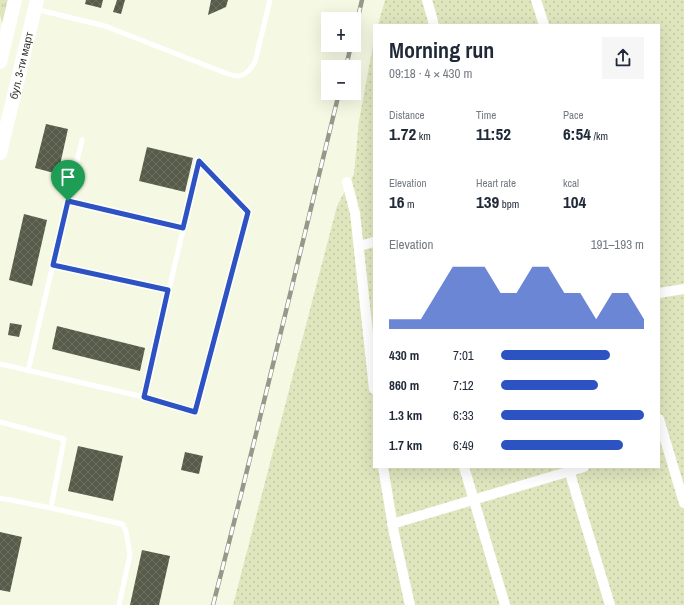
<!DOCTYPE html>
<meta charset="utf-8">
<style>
:root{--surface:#fff;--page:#f6f6f7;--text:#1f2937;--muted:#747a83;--accent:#2d53c2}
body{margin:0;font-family:"Archivo Narrow",sans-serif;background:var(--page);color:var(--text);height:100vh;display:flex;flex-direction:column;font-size:15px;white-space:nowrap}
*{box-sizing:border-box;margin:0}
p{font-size:13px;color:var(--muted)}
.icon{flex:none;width:22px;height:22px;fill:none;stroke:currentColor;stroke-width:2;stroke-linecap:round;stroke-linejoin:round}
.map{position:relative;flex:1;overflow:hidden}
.sheet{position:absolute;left:373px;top:24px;width:287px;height:444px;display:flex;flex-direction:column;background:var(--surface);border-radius:0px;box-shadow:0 4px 16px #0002}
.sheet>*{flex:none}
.tools{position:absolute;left:321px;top:12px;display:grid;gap:8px}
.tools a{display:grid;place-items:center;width:40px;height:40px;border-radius:0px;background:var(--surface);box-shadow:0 4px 16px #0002;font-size:20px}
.pin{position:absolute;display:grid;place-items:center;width:34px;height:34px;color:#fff;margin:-41px -17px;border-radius:50% 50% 50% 0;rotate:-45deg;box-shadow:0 0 4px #0007}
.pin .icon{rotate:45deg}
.round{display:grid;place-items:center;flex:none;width:42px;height:42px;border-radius:0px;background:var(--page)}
.overview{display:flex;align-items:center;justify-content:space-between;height:68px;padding:0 16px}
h1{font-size:22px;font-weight:700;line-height:30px}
.metrics{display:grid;grid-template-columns:repeat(3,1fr);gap:6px;height:68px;padding:4px 16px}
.metrics div{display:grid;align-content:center}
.metrics b{font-size:17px;font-weight:700}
.metrics small{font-size:11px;font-weight:400}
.metrics p{font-size:11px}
.chart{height:112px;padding:8px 16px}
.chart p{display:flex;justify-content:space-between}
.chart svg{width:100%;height:72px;margin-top:4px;fill:var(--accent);opacity:.7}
ul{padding:0 16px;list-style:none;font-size:13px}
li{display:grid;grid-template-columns:64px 48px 1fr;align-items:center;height:30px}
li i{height:10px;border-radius:5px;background:var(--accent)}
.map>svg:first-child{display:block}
.grass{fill:url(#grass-tufts)}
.park{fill:url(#park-dots)}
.building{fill:url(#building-cross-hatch)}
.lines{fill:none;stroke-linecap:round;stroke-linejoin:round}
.service{stroke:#fff;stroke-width:5}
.minor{stroke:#fff;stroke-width:10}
.secondary{stroke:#fff;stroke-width:14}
.rail-casing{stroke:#96998a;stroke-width:4.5}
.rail{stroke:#fff;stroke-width:3;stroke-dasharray:9;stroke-linecap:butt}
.route-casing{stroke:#fff;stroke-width:8}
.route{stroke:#2d53c2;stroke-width:5}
.labels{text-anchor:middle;stroke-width:4;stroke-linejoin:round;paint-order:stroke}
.street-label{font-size:11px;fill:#2b2d25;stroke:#fff}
</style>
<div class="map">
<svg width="684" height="605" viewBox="0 0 684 605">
<defs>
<pattern id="grass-tufts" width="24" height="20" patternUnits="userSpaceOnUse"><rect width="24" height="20" fill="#dfe6be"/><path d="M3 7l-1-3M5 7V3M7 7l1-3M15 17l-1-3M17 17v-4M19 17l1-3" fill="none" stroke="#c0c6a3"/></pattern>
<pattern id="park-dots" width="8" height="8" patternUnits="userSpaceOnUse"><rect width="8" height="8" fill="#dfe6be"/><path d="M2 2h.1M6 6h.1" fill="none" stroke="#c0c6a3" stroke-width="1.8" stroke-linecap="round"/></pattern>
<pattern id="building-cross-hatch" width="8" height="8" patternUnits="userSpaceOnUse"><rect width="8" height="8" fill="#575b49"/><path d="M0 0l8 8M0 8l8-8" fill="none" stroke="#6c6f60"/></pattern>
</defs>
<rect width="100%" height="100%" fill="#f5f9e4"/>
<path class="grass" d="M0,0H10L3,27L0,15Z"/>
<path class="park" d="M385,0H684V605H233L337,206L354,174L359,121L374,40V467H659V25H378Z"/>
<path class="building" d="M86,0H103L101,8L85,4Z
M117,0H125L121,14L113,12Z
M211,0H228L226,7L208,15Z
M46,124L68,129L58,174L35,168Z
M147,147L193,158L185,192L139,181Z
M24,214L47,220L32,286L9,280Z
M10,323L22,325L19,337L8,335Z
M57,326L145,348L140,371L52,349Z
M78,446L123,456L113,501L68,491Z
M185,452L203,456L199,474L181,470Z
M0,532L22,537L10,592L0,590Z
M142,550L170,556L159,605H130Z"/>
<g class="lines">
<path class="service" d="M35,9L105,26L228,74C231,75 235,76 238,76C246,76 251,68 255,62L270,0
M67,201L183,228
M53,265L168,290
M0,364L144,397L199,161
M28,371L82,140
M144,397L195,412L248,212L199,161
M0,422L64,439L51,508L122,524L126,531L130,555L119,605
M0,498L51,508"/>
<path class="minor" d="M427,0L434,25
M536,0L544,25
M347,182L355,213L374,389
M359,246L374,242
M659,293L684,289
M659,419L684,503
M383,467L394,533L410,605
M464,467L505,605
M568,467L610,605
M392,524L584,467"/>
<g class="secondary">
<path d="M0,62L15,0"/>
<path id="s1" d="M0,153L37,0"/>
</g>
<defs>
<path id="rail" d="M354,34L362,0
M346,67L351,45
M213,605C257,435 297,264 339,93"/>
</defs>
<use href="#rail" class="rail-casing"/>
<use href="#rail" class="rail"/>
</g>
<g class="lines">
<defs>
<path id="route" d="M199,161L248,212L195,412L144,397L168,290L53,265L68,201L183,228Z"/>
</defs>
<use href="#route" class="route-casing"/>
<use href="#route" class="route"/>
</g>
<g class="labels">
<g class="street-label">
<text dy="4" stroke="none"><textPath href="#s1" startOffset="90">бул. 3-ти март</textPath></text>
</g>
</g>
</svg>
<div class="tools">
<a>+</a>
<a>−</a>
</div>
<div class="pin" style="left:68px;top:201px;background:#1e9e55"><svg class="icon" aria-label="arrive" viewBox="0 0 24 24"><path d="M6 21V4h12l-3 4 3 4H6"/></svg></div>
<section class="sheet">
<div class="overview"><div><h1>Morning run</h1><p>09:18 · 4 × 430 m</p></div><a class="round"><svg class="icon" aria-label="share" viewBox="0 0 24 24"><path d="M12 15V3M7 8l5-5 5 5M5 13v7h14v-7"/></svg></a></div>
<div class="metrics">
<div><p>Distance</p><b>1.72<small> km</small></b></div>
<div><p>Time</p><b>11:52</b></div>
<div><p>Pace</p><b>6:54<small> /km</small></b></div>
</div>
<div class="metrics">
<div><p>Elevation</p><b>16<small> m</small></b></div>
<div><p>Heart rate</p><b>139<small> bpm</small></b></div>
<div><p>kcal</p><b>104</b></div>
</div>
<div class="chart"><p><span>Elevation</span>191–193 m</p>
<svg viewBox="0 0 160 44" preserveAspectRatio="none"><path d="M0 44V38L10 38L20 38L30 22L40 6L50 6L60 6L70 22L80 22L90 6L100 6L110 22L120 22L130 38L140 22L150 22L160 38V44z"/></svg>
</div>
<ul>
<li><b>430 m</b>7:01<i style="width:76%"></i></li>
<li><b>860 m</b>7:12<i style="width:68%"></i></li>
<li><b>1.3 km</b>6:33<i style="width:100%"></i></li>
<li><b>1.7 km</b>6:49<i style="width:85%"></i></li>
</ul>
</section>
</div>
